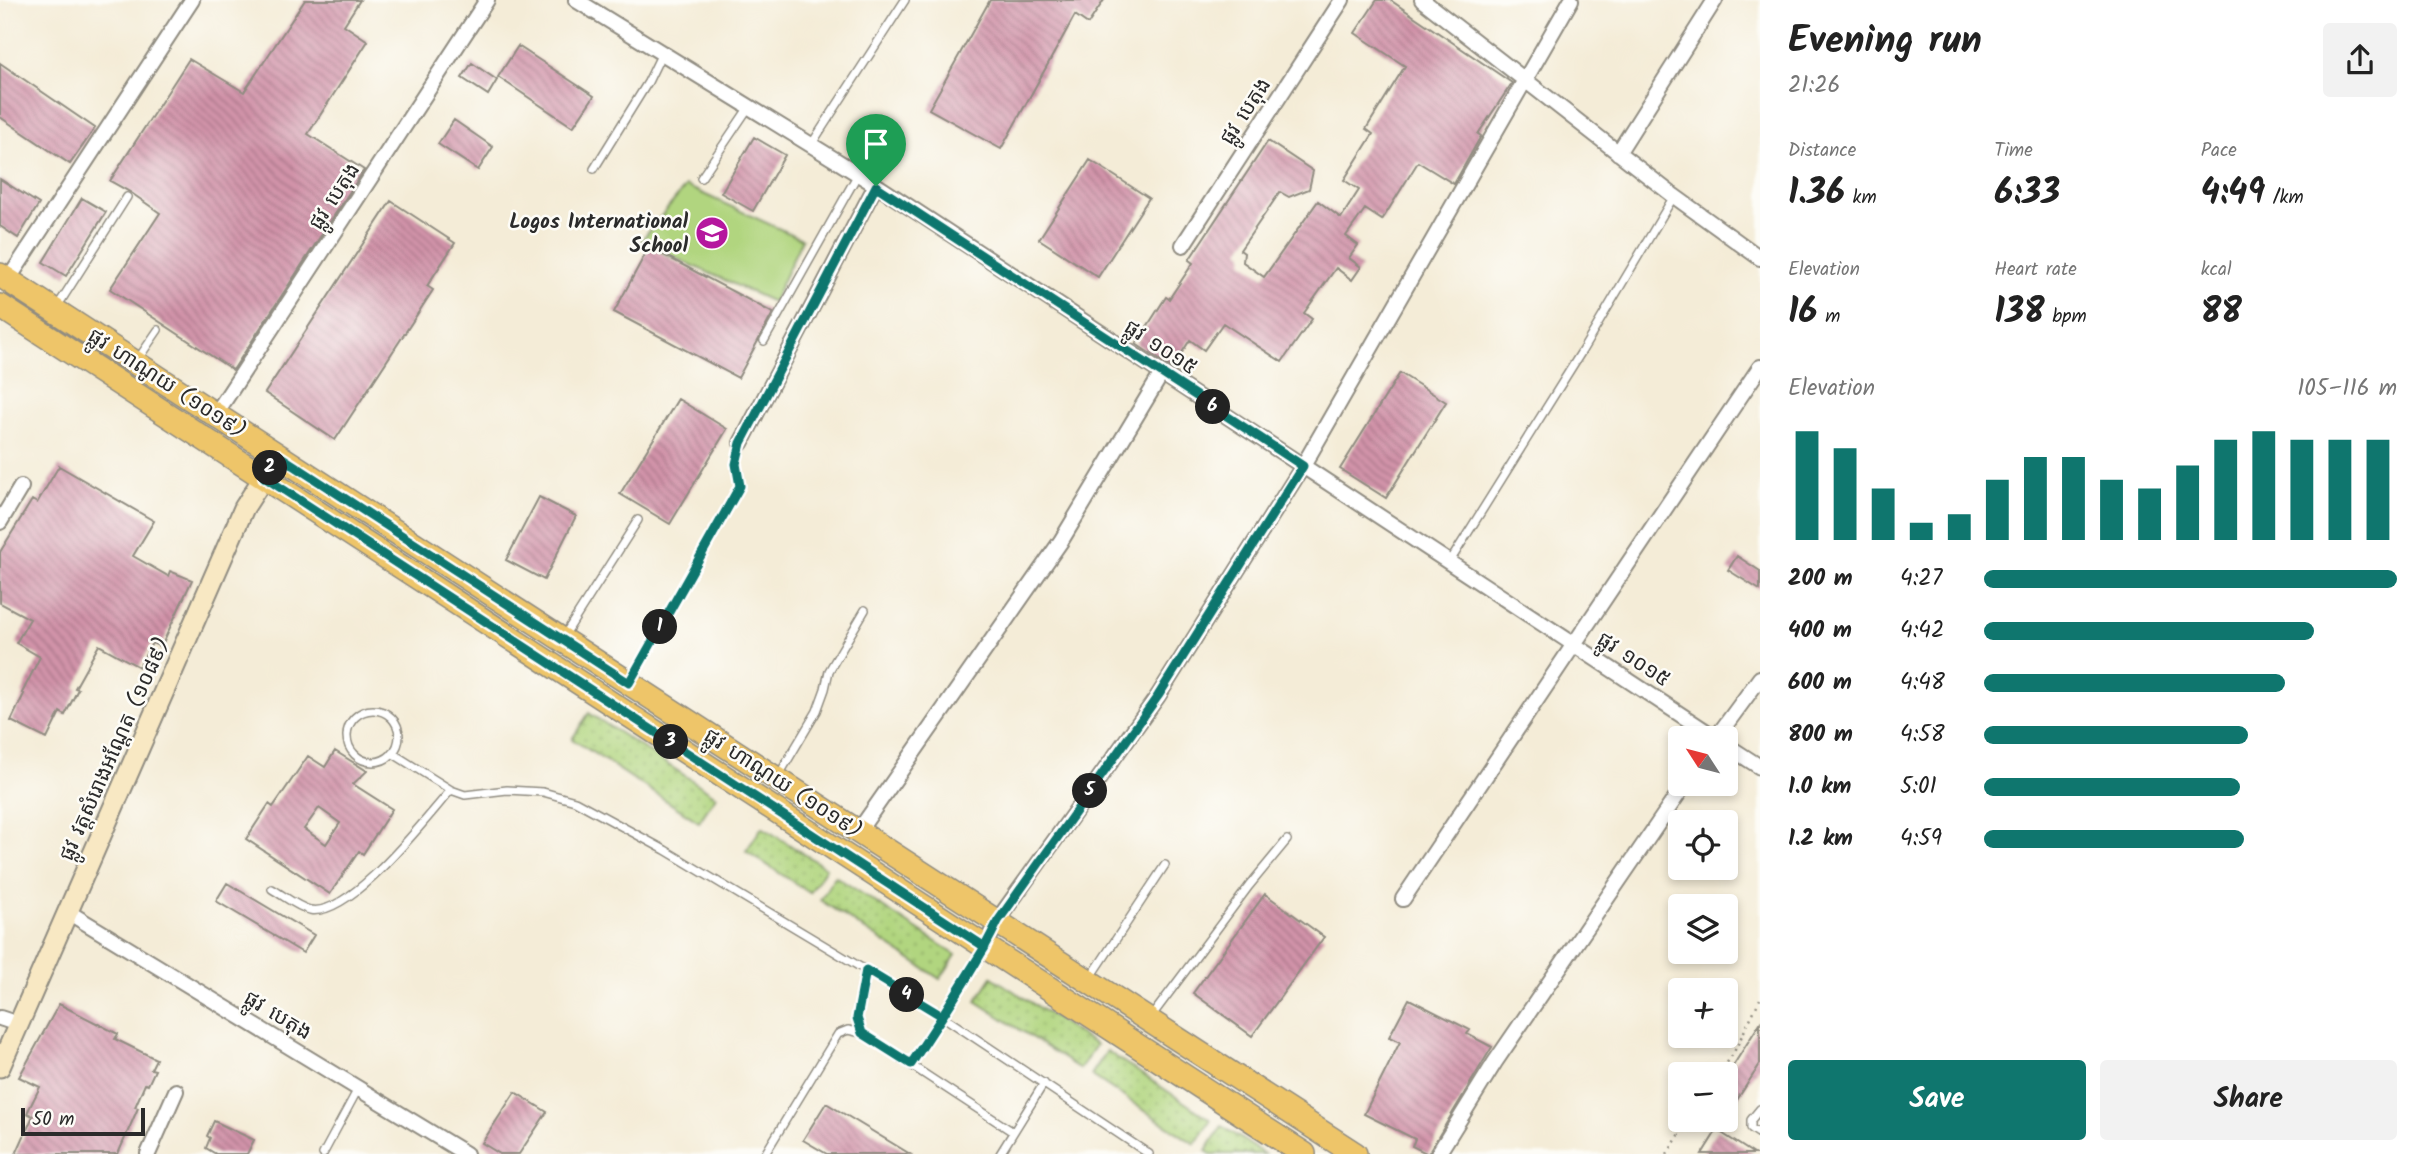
<!DOCTYPE html>
<meta charset="utf-8">
<style>
:root{--surface:#fff;--page:#f2f2f2;--text:#222;--muted:#767676;--accent:#0f766e}
body{margin:0;font-family:Kalam,"Noto Sans Khmer",sans-serif;background:var(--page);color:var(--text);height:100vh;display:flex;flex-direction:column;font-size:26px;white-space:nowrap}
*{box-sizing:border-box;margin:0}
p{font-size:23px;color:var(--muted)}
.icon{flex:none;width:38px;height:38px;fill:none;stroke:currentColor;stroke-width:2;stroke-linecap:round;stroke-linejoin:round}
.map{position:relative;flex:1;overflow:hidden}
.sheet{display:flex;flex-direction:column;background:var(--surface);width:665px}
.sheet>*{flex:none}
.needle{width:46px;rotate:306deg}
.buttons{position:absolute;left:1668px;top:726px;display:grid;gap:14px}
.buttons a{display:grid;place-items:center;width:70px;height:70px;border-radius:7px;background:var(--surface);box-shadow:0 4px 10px #0003;font-size:35px}
.scale{position:absolute;left:21px;bottom:18px;width:124px;box-sizing:border-box;padding-left:7px;border:4px solid #2b2b2b;border-top:0;font-size:19px;line-height:24px;white-space:nowrap;color:#2b2b2b;-webkit-text-stroke:5px #fdfcf7;paint-order:stroke}
.pin{position:absolute;display:grid;place-items:center;width:60px;height:60px;color:#fff;margin:-72px -30px;border-radius:50% 50% 50% 0;rotate:-45deg;box-shadow:0 0 7px #0007}
.pin .icon{rotate:45deg}
.km{position:absolute;width:35px;height:35px;margin:-18px;border-radius:50%;background:#222;color:#fff;font-size:19px;line-height:35px;text-align:center}
.round{display:grid;place-items:center;flex:none;width:74px;height:74px;border-radius:7px;background:var(--page)}
.head{display:flex;align-items:center;justify-content:space-between;height:119px;padding:0 28px}
h1{font-size:38px;font-weight:700;line-height:52px}
.stats{display:grid;grid-template-columns:repeat(3,1fr);gap:10px;height:119px;padding:7px 28px}
.stats div{display:grid;align-content:center}
.stats b{font-size:35px;font-weight:700}
.stats small{font-size:19px;font-weight:400}
.stats p{font-size:19px}
.chart{height:196px;padding:14px 28px}
.chart p{display:flex;justify-content:space-between}
.chart svg{width:100%;height:126px;margin-top:7px;stroke:var(--accent);stroke-width:6}
.cta{display:flex;gap:14px;margin-top:auto;padding:14px 28px}
.cta a{flex:1;height:80px;border-radius:7px;background:var(--accent);color:#fff;font-size:28px;font-weight:700;line-height:80px;text-align:center}
.cta a+a{background:var(--page);color:var(--text)}
ul{padding:0 28px;list-style:none;font-size:23px}
li{display:grid;grid-template-columns:112px 84px 1fr;align-items:center;height:52px}
li i{height:18px;border-radius:9px;background:var(--accent)}
main{display:flex;flex:1;min-height:0}
.map>svg:first-child{display:block}
.grass{fill:url(#grass-dots);stroke:#6e8055;stroke-width:2}
.park{fill:#b1d57f;stroke:#6e8055;stroke-width:2}
.building{fill:url(#building-back-hatch);fill-rule:evenodd}
.lines{fill:none;stroke-linecap:round;stroke-linejoin:round}
.lane-casing{stroke:#908c81;stroke-width:10}
.street-casing{stroke:#908c81;stroke-width:18}
.secondary-casing{stroke:#908c81;stroke-width:23}
.primary-casing{stroke:#908c81;stroke-width:26}
.path{stroke:#908c81;stroke-width:2.5;stroke-dasharray:2 5;stroke-linecap:butt}
.lane{stroke:#fff;stroke-width:7}
.street{stroke:#fff;stroke-width:14}
.secondary{stroke:#f8e8c3;stroke-width:19}
.primary{stroke:#eec569;stroke-width:23}
.route-casing{stroke:#fff;stroke-width:14}
.route{stroke:#0f766e;stroke-width:9}
.labels{text-anchor:middle;stroke-width:5;stroke-linejoin:round;paint-order:stroke}
.street-label{font-size:21px;fill:#2b2b2b;stroke:#fdfcf7}
.poi-label{font-size:21px;font-weight:bold;fill:#2b2b2b;stroke:#fdfcf7;text-anchor:end}
</style>
<main>
<div class="map">
<svg width="1760" height="1154" viewBox="0 0 1760 1154">
<defs>
<pattern id="grass-dots" width="8" height="8" patternUnits="userSpaceOnUse" patternTransform="scale(1.75)"><rect width="8" height="8" fill="#b1d57f"/><path d="M2 2h.1M6 6h.1" fill="none" stroke="#98b76e" stroke-width="1.8" stroke-linecap="round"/></pattern>
<pattern id="building-back-hatch" width="6" height="6" patternUnits="userSpaceOnUse" patternTransform="scale(1.75)"><rect width="6" height="6" fill="#d193a9"/><path d="M-1 5l2 2M0 0l6 6M5-1l2 2" fill="none" stroke="#aa788a"/></pattern>
</defs>
<rect width="100%" height="100%" fill="#fdfcf7"/>
<filter id="ink" filterUnits="userSpaceOnUse"><feTurbulence type="fractalNoise" baseFrequency=".0143" numOctaves="2"/><feDisplacementMap in="SourceGraphic" scale="14" xChannelSelector="R" yChannelSelector="G"/><feConvolveMatrix kernelMatrix="1 2 1 2 8 2 1 2 1" color-interpolation-filters="sRGB"/></filter>
<filter id="wash" filterUnits="userSpaceOnUse"><feTurbulence type="fractalNoise" baseFrequency=".00686" numOctaves="4" result="noise"/><feDisplacementMap in="SourceGraphic" scale="28" xChannelSelector="R" yChannelSelector="G"/><feGaussianBlur stdDeviation="1.57" result="paint"/><feColorMatrix in="noise" values="0 0 0 0 0 0 0 0 0 0 0 0 0 0 0 0 0 1.4 0 .05"/><feComposite in="paint" operator="in"/></filter>
<g filter="url(#wash)">
<rect width="100%" height="100%" fill="#f4ecd7"/>
<path class="grass" d="M589,713L716,796L699,822L572,739Z
M762,827L826,868L810,893L746,851Z
M835,876L956,955L940,979L820,900Z
M992,977L1096,1045L1080,1069L976,1001Z
M1107,1051L1211,1120L1195,1144L1091,1075Z
M1222,1126L1264,1154H1211L1206,1151Z"/>
<path class="park" d="M686,186L802,239L773,302L640,242Z"/>
<g id="blocks">
<path class="building" d="M305,0H360L344,25L368,41L308,134L364,170L233,370L110,289L160,213L130,192L110,181L189,59L244,92Z
M990,0H1104L1088,24L1075,15L1001,149L929,109Z
M1377,0H1390L1512,83L1478,134L1481,136L1454,184L1418,162L1382,220L1365,209L1346,236L1358,245L1349,258L1361,267L1352,280L1336,268L1304,313L1312,319L1282,362L1223,323L1204,350L1190,340L1172,368L1136,344L1166,297L1169,299L1193,263L1189,260L1268,141L1313,171L1309,189L1289,197L1280,192L1240,250L1244,253L1243,262L1264,277L1318,201L1341,218L1359,190L1344,180L1373,134L1366,129L1405,66L1355,33Z
M518,46L594,96L573,127L498,77Z
M0,63L95,128L70,164L0,117Z
M472,63L497,80L488,95L462,78Z
M454,120L493,147L478,170L438,144Z
M754,137L785,155L753,211L721,193Z
M1090,160L1149,198L1098,277L1039,239Z
M0,179L39,204L18,238L0,226Z
M82,198L106,212L66,276L43,262Z
M391,201L455,243L427,286L433,290L335,440L265,393Z
M649,247L773,313L738,378L614,312Z
M1400,373L1446,402L1386,498L1340,469Z
M678,399L727,429L670,524L620,494Z
M59,466L154,521L133,556L168,576L170,571L192,580L161,647L152,643L139,667L99,645L75,688L78,689L65,715L60,712L47,739L11,721L24,694L22,693L40,657L16,643L30,619L0,603V552L32,500L37,503Z
M539,497L576,516L544,580L506,560Z
M1737,556L1760,571V590L1728,570Z
M335,751L367,771L353,784L392,809L363,854L359,851L330,894L246,839L269,804L273,807L308,756L325,767ZM319,808L340,823L326,844L304,829Z
M227,883L314,935L303,953L216,901Z
M1265,894L1324,937L1252,1036L1193,993Z
M1409,999L1470,1030L1467,1034L1492,1047L1428,1154L1412,1146L1415,1139L1364,1114L1400,1042L1389,1037Z
M59,1004L118,1034L115,1039L156,1059L151,1069L155,1070L148,1085L145,1084L135,1107L138,1108L118,1154H16L33,1116L27,1113L40,1087L19,1077Z
M1760,1023V1064L1726,1117V1077Z
M515,1092L547,1112L519,1154H500L482,1143Z
M826,1103L910,1154H827L803,1140Z
M214,1121L254,1140L247,1154H216L206,1148L210,1138L207,1136Z
M1717,1130L1754,1154H1702Z"/>
</g>
</g>
<g filter="url(#ink)">
<use href="#blocks" fill-opacity="0" stroke="#908c81" stroke-width="2"/>
<g class="lines">
<defs>
<path id="lane" d="M811,145L905,0
M594,169L648,82L662,53
M701,178L749,107
M57,307L127,197
M764,341L858,174
M138,359L158,330
M1449,563L1582,351L1674,196
M564,636L638,520
M347 736a26 26 0 1 1 52 0a26 26 0 1 1-52 0Z
M392,753L451,790L465,795L507,790L543,792L575,801L665,850L942,1016L1149,1154
M779,775L817,711L825,689L829,671L865,610
M1663,816L1680,827
M272,889C283,895 297,907 310,910C350,918 426,818 451,790
M1091,977L1165,865
M1151,1017L1249,886L1287,840
M862,1033L857,1018L866,970
M911,1064L983,950
M1760,1109L1751,1120V1128L1760,1134
M323,1154L358,1089
M765,1154L838,1034L848,1030L862,1033L1013,1132
M1000,1154L1044,1083"/>
<path id="street" d="M576,0L876,185L1716,738
M1422,0L1674,196L1760,258
M1618,153L1715,0
M1183,245L1342,0
M8,280L192,0
M215,415L487,0
M741,443L876,185
M0,522L21,487
M1716,738L1760,678
M1726,745L1760,767
M858,832L1061,541L1162,373
M1403,899L1760,367
M68,912L466,1154
M985,947L997,921L1158,696L1303,466L1571,0
M0,1018L18,1024
M148,1154L176,1091
M1438,1154L1495,1062L1685,784"/>
<path id="secondary" d="M0,1067L244,508L278,455"/>
<path id="primary" d="M0,275L1355,1154
M0,306L1304,1154"/>
</defs>
<use href="#lane" class="lane-casing"/>
<use href="#street" class="street-casing"/>
<use href="#secondary" class="secondary-casing"/>
<use href="#primary" class="primary-casing"/>
<path class="path" d="M638,667L740,486L736,464L738,456
M1719,1074L1733,1054L1760,999
M1667,1154L1689,1120"/>
<use href="#lane" class="lane"/>
<use href="#street" class="street"/>
<use href="#secondary" class="secondary"/>
<use href="#primary" class="primary"/>
</g>
</g>
<g class="lines" filter="url(#ink)">
<defs>
<path id="route" d="M876,186L741,443L736,464L740,486L629,683L278,455L264,477L985,947L942,1016L866,970L857,1018L862,1033L911,1064C941,1018 974,971 998,921L1158,696L1303,466L876,186"/>
</defs>
<use href="#route" class="route-casing"/>
<use href="#route" class="route"/>
</g>
<defs>
<symbol id="school-disc" viewBox="-11 -11 22 22"><circle r="9.5" fill="#b5179e" stroke="#fdfcf7"/><path d="M0-5L7-2L0 1L-7-2ZM-4 1L0 2.5L4 1V4Q0 6-4 4Z" fill="#fff"/></symbol>
</defs>
<g fill-rule="evenodd">
<use href="#school-disc" x="693" y="214" width="38" height="38"/>
</g>
<g class="labels">
<g class="street-label">
<text transform="translate(1245 111) rotate(-57)" y="7">ផ្លូវ បេតុង</text>
<text transform="translate(334 196) rotate(-57)" y="7">ផ្លូវ បេតុង</text>
<text transform="translate(1161 347) rotate(33)" y="7">ផ្លូវ ១០១៥</text>
<text transform="translate(167 383) rotate(33)" y="7">ផ្លូវ ហាណូយ (១០១៩)</text>
<text transform="translate(1634 659) rotate(33)" y="7">ផ្លូវ ១០១៥</text>
<text transform="translate(114 749) rotate(-66)" y="7">ផ្លូវ វត្តសំរោងអណ្ដែត (១០៨៩)</text>
<text transform="translate(783 783) rotate(33)" y="7">ផ្លូវ ហាណូយ (១០១៩)</text>
<text transform="translate(278 1015) rotate(31)" y="7">ផ្លូវ បេតុង</text>
</g>
<g class="poi-label">
<text x="688" y="228">Logos International<tspan x="688" dy="24">School</tspan></text>
</g>
</g>
</svg>
<div class="buttons">
<a><svg class="needle" viewBox="-14 -14 28 28"><path d="M0-13l5 13h-10z" fill="#e53935"/><path d="M0 13l5-13h-10z" fill="#767676"/></svg></a>
<a><svg class="icon" aria-label="locate" viewBox="0 0 24 24"><circle cx="12" cy="12" r="6"/><path d="M12 2v4M12 18v4M2 12h4M18 12h4"/></svg></a>
<a><svg class="icon" aria-label="layers" viewBox="0 0 24 24"><path d="M12 4l9 5-9 5-9-5zM3 14l9 5 9-5"/></svg></a>
<a>+</a>
<a>−</a>
</div>
<div class="scale">50 m</div>
<div class="pin" style="left:876px;top:186px;background:#1e9e55"><svg class="icon" aria-label="arrive" viewBox="0 0 24 24"><path d="M6 21V4h12l-3 4 3 4H6"/></svg></div>
<b class="km" style="left:660px;top:627px">1</b>
<b class="km" style="left:270px;top:468px">2</b>
<b class="km" style="left:671px;top:742px">3</b>
<b class="km" style="left:907px;top:995px">4</b>
<b class="km" style="left:1090px;top:791px">5</b>
<b class="km" style="left:1213px;top:407px">6</b>
</div>
<section class="sheet">
<div class="head"><div><h1>Evening run</h1><p>21:26</p></div><a class="round"><svg class="icon" aria-label="share" viewBox="0 0 24 24"><path d="M12 15V3M7 8l5-5 5 5M5 13v7h14v-7"/></svg></a></div>
<div class="stats">
<div><p>Distance</p><b>1.36<small> km</small></b></div>
<div><p>Time</p><b>6:33</b></div>
<div><p>Pace</p><b>4:49<small> /km</small></b></div>
</div>
<div class="stats">
<div><p>Elevation</p><b>16<small> m</small></b></div>
<div><p>Heart rate</p><b>138<small> bpm</small></b></div>
<div><p>kcal</p><b>88</b></div>
</div>
<div class="chart"><p><span>Elevation</span>105–116 m</p>
<svg viewBox="0 0 160 44" preserveAspectRatio="none"><path d="M5 44V6M15 44V12M25 44V26M35 44V38M45 44V35M55 44V23M65 44V15M75 44V15M85 44V23M95 44V26M105 44V18M115 44V9M125 44V6M135 44V9M145 44V9M155 44V9"/></svg>
</div>
<ul>
<li><b>200 m</b>4:27<i style="width:100%"></i></li>
<li><b>400 m</b>4:42<i style="width:80%"></i></li>
<li><b>600 m</b>4:48<i style="width:73%"></i></li>
<li><b>800 m</b>4:58<i style="width:64%"></i></li>
<li><b>1.0 km</b>5:01<i style="width:62%"></i></li>
<li><b>1.2 km</b>4:59<i style="width:63%"></i></li>
</ul>
<div class="cta"><a>Save</a><a>Share</a></div>
</section>
</main>
